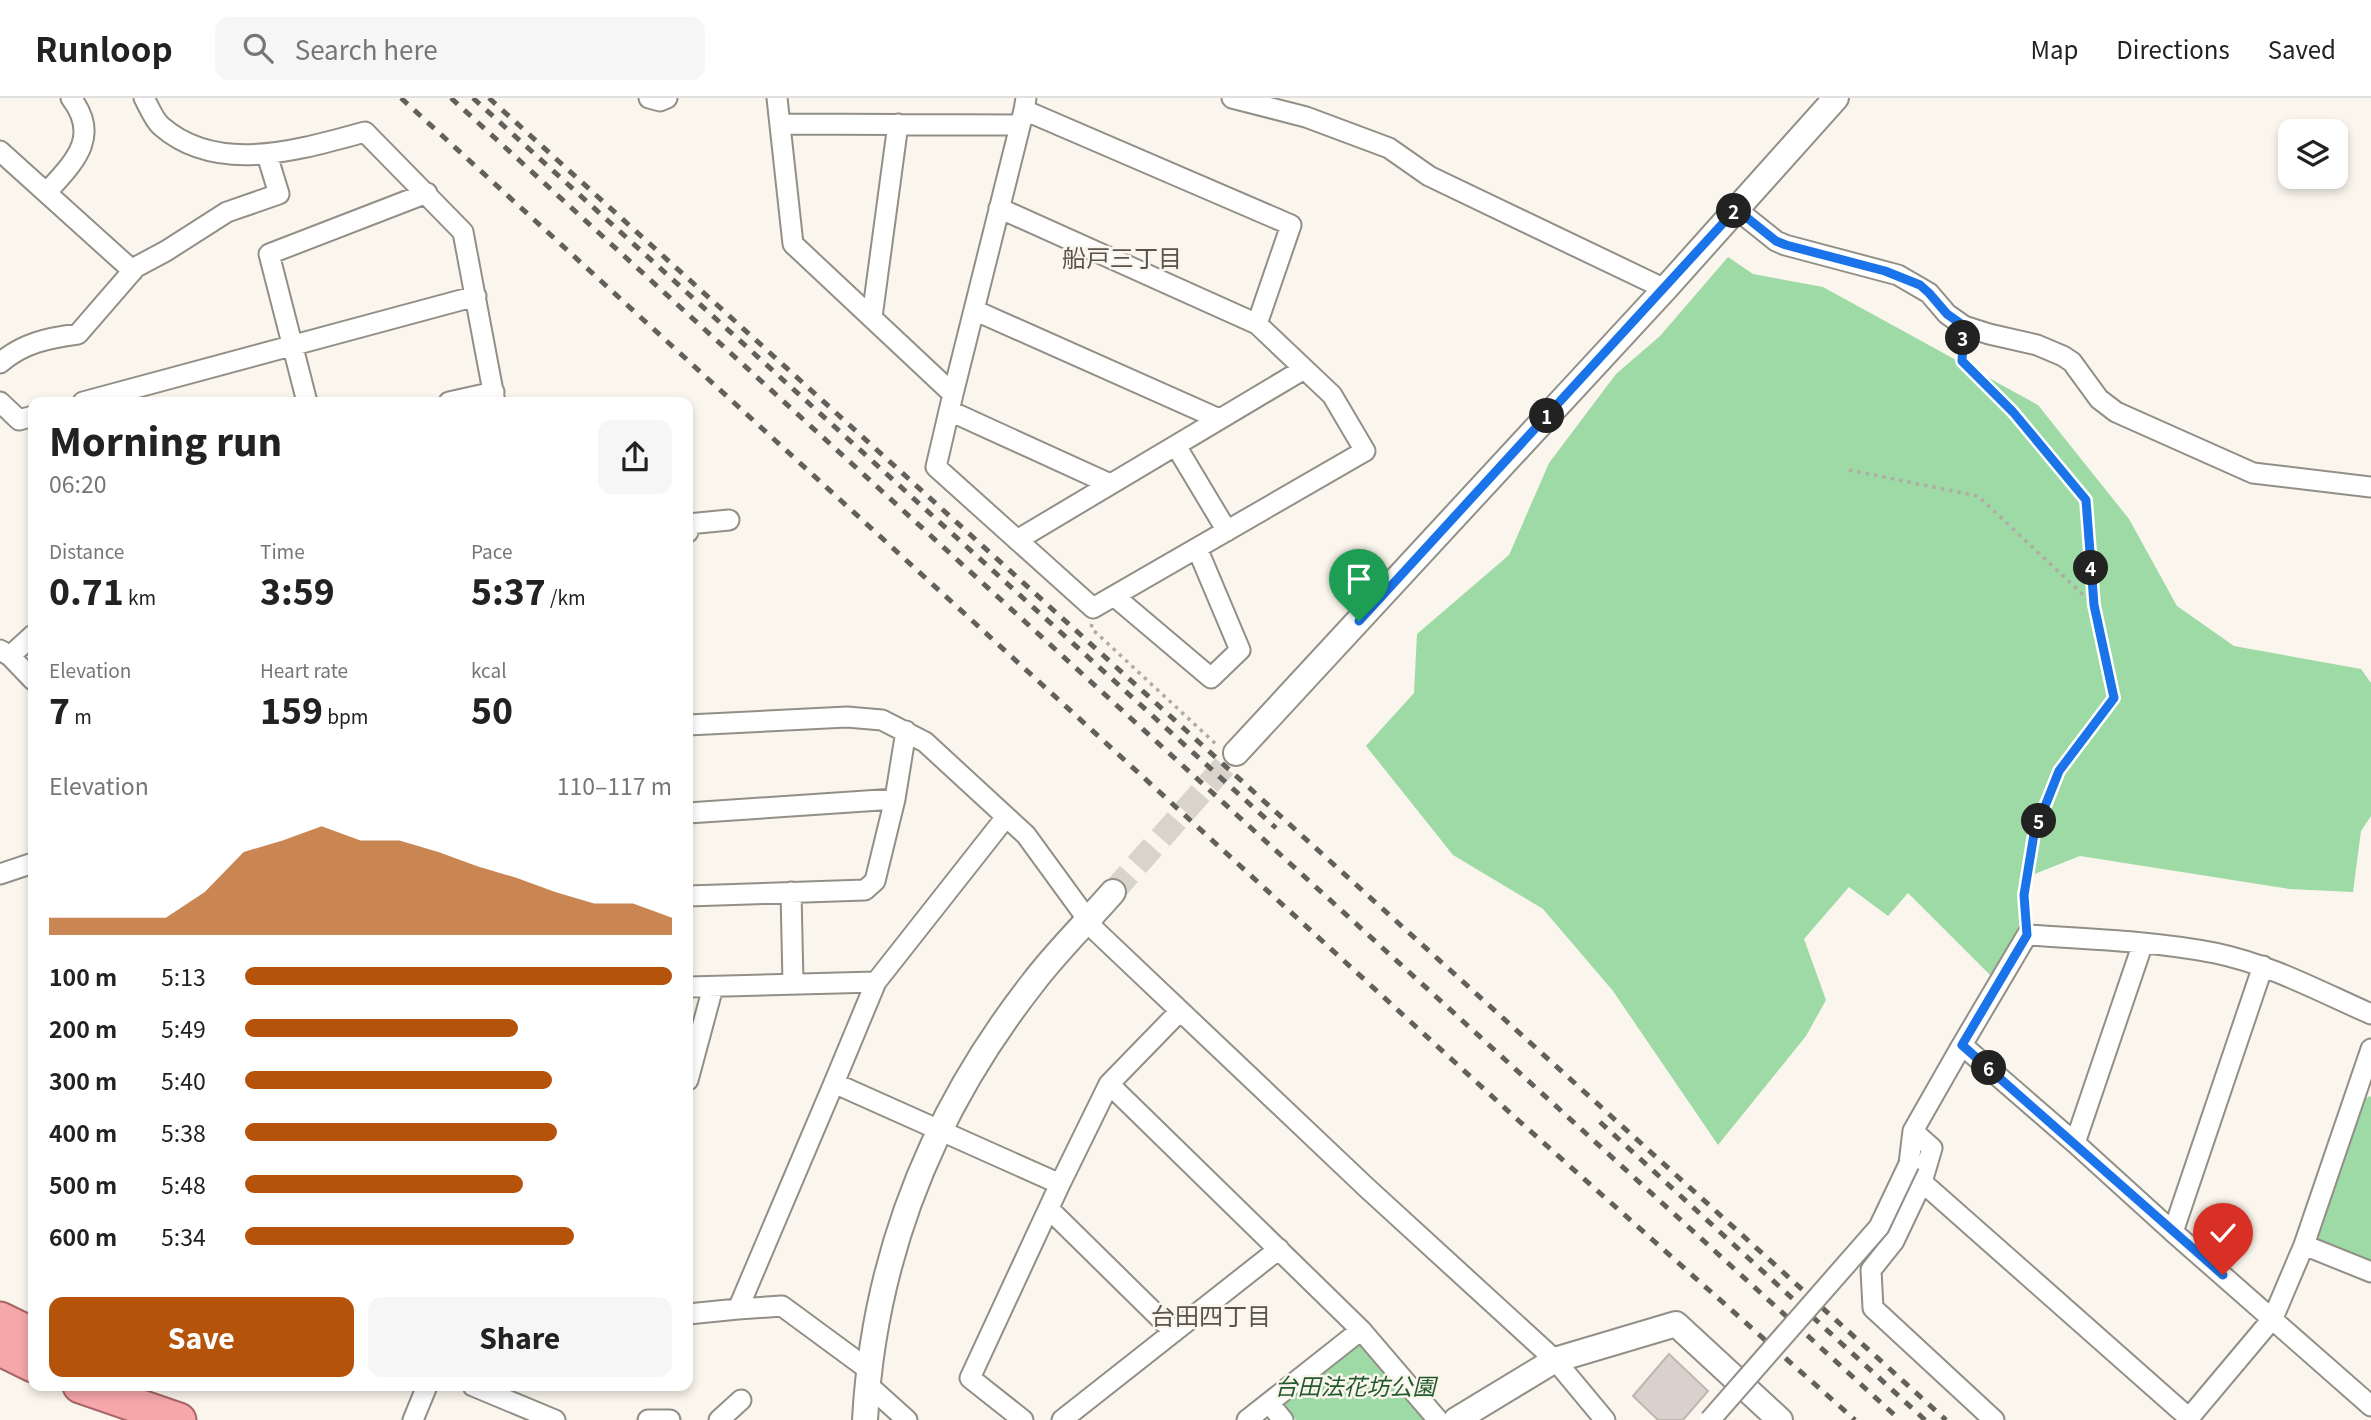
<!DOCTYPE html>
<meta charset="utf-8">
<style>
:root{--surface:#fff;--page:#f6f6f6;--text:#222;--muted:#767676;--line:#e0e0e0;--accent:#b45309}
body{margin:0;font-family:Georgia,"Noto Sans JP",serif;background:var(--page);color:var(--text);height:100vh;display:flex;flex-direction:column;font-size:26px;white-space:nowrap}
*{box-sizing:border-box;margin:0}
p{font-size:23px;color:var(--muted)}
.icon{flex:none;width:38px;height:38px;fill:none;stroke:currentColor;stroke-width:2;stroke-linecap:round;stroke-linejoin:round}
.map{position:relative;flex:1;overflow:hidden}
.panel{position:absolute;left:28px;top:299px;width:665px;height:994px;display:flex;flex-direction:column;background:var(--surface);border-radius:14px;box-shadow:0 4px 10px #0003}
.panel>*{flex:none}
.tools{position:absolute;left:2278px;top:21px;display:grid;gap:14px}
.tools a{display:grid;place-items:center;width:70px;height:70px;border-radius:14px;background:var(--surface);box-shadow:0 4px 10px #0003;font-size:35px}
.pin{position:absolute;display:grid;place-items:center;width:60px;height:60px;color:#fff;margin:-72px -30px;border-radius:50% 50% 50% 0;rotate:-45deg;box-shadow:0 0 7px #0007}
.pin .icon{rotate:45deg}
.km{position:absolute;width:35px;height:35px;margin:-18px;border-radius:50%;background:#222;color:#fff;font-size:19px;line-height:35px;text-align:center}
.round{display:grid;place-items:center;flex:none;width:74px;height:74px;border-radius:14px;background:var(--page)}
.headline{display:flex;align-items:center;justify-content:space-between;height:119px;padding:0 21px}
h1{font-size:38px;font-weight:800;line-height:52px}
.figures{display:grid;grid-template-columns:repeat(3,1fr);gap:10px;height:119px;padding:7px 21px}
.figures div{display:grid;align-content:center}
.figures b{font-size:35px;font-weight:800}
.figures small{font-size:19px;font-weight:400}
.figures p{font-size:19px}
.chart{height:196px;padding:14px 21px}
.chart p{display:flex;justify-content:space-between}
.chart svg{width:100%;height:126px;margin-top:7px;fill:var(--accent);opacity:.7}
.action{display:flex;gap:14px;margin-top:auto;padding:14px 21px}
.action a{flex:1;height:80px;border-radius:14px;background:var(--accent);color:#fff;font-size:28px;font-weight:800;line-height:80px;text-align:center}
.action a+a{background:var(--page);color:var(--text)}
ul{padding:0 21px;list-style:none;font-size:23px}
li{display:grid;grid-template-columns:112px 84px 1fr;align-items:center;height:52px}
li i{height:18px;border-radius:9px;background:var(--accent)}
header{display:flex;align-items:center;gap:42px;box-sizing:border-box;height:98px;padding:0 35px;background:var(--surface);border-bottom:2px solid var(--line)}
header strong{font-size:33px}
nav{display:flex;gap:38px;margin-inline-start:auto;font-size:24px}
.search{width:490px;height:63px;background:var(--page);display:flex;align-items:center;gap:18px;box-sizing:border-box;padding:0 24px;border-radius:14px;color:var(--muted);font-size:26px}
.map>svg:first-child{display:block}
.green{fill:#9edaa5}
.building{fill:#dad1cc;stroke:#beb6b1;stroke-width:2}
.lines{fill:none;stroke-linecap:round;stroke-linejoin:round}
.tertiary-tunnel{stroke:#d8d4cc;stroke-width:24;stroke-dasharray:24 12;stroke-linecap:butt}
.minor-casing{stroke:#928f87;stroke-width:23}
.tertiary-casing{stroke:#928f87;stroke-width:28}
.trunk-casing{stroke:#a66566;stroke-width:37}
.path{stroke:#afaca5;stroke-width:3.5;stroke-dasharray:3.5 5;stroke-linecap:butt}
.minor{stroke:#fff;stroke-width:19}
.tertiary{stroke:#fff;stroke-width:24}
.trunk{stroke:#f6a7aa;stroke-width:33}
.rail{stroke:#62605b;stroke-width:5;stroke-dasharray:9 9;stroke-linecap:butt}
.minor-bridge-casing{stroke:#928f87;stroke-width:23;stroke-linecap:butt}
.minor-bridge{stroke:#fff;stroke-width:19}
.route-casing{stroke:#fff;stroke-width:14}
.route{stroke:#1a73e8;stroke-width:9}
.labels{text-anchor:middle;stroke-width:5;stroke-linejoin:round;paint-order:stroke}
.park-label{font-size:23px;font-style:italic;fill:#215a2c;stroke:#faf6ed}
.neighbourhood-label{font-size:24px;fill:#57544d;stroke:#faf6ed}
</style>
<header>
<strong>Runloop</strong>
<div class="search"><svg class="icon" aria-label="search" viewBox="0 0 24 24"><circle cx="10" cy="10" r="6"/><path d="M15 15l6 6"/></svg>Search here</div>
<nav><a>Map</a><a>Directions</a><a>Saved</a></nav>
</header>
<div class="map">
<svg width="2371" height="1322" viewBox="0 0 2371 1322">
<rect width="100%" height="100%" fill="#faf6ed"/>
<path class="green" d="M1728,159L1753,176L1823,189L2038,307L2129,421L2177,508L2234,548L2361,571L2371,585V718L2361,733L2353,794L2289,791L2080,758L2027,779L2020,835L1995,882L1908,795L1888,818L1849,789L1804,841L1826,902L1806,938L1718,1047L1613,893L1543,811L1453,757L1366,648L1414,595L1417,536L1509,457L1549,365L1616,276L1660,238Z
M2370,998L2371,999V1167L2320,1146L2316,1138L2362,1002Z
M1356,1245L1364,1247L1426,1322H1296L1285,1309V1301Z"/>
<path class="building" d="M1669,1256L1708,1293L1683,1322H1658L1633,1298Z"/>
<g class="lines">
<path class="tertiary-tunnel" d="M1113,794L1236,655"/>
<defs>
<path id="minor" d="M144,0C149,9 154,22 161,28C218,78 302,51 365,34L463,134L495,304
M649,0L660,3L667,0
M777,0L793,146L953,296L936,369L1093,510L1365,353L1332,297L1257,226L1291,127L1024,12L1026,0
M1232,0L1306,19L1389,50L1429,78L1665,191
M780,26L1020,27
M0,53L133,173
M47,94C74,64 101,39 71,0
M999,110L1257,226
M1736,111L1776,143L1785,147L1898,177L1929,195L1947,216L1964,228L1989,236L2037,247L2063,258L2072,264L2099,301L2116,314L2253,375L2371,389
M974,212L1219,321
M872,219L898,26
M0,265C23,245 48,240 78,236L136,169L166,153L227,114L279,96L267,57
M953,296L1024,12
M0,304L19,322L33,318
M83,304L476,198
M307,304L269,156L427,95
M449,304L494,294
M950,313L1110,386
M1176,348L1227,433
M688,434V426L729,422
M1017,442L1304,271
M1114,498L1211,580L1240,552L1197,450
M0,552L10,558L33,582
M10,558L33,537
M688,627L847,619L882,622L925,644L1026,737L1096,833L1367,1090L1555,1262L1605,1322
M688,715L895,701
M0,776L33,765
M791,794L793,885
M688,798L865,792L875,783L895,701L906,633
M2143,845L2075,1045L1962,947L2027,837C2089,841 2153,843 2215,855C2269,866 2321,894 2371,916
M688,889L876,884
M688,982L713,889
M834,985L876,884L1006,719
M1109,986L1361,1232L1438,1322
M1913,1033L1932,1050L1922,1084
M2075,1045L2173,1134L2263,868
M1909,1066L1913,1033L1962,947
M1060,1086L1109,986L1180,913
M1049,1111L1174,1234
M2173,1134L2371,1308
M2304,1147L2371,1174
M738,1211L782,1208L869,1272
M688,1216L738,1211L834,985L1060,1086L970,1280L1023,1322
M867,1286L907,1322
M473,1288L555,1322
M1269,1305L1283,1322
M413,1322L427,1288
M648,1322H670
M719,1322L741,1302
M1062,1322L1279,1151
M1247,1322L1361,1232
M1994,1322L1873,1210L1871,1172L1894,1143L1922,1084L2189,1320L2273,1220L2304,1147L2371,951"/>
<path id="tertiary" d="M1236,655L1665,191L1836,0
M865,1322C874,1159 932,1014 1032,886C1056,854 1086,825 1113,794
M1456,1322L1555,1262L1676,1226L1780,1322"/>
<path id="trunk" d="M0,1221L33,1237
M0,1251L33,1267
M80,1288L179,1322"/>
</defs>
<use href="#minor" class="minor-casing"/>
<use href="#tertiary" class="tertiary-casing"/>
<use href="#trunk" class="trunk-casing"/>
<path class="path" d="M1963,245L1962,263L2013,314L2086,403L2094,504
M1849,372L1978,398L2094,507L2114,600C2097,621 2071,651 2059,674C2036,718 2023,771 2026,821
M1092,526L1091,530L1218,648"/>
<use href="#minor" class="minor"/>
<use href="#tertiary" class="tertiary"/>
<use href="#trunk" class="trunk"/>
<path class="rail" d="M401,0L1519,1023L1855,1322
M451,0L1900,1322
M473,0L1276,730
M489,0L1946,1322
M1600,1024L1925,1322"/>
<defs>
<path id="minor-bridge" d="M1710,1322L1879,1129L1909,1066"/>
</defs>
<use href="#minor-bridge" class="minor-bridge-casing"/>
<use href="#minor-bridge" class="minor-bridge"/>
</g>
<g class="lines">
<defs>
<path id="route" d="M1359,523L1736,111L1776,143L1786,147L1885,173L1920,187L1929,195L1947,216L1964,228L1962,263L2013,314L2086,402L2094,507L2114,600L2059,673L2034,736L2024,797L2027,837L1962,947L2223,1177"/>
</defs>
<use href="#route" class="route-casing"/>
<use href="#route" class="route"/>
</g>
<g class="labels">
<g class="park-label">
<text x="1355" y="1297">台田法花坊公園</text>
</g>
<g class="neighbourhood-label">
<text x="1122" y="169">船戸三丁目</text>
<text x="1211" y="1227">台田四丁目</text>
</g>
</g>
</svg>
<div class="tools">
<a><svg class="icon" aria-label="layers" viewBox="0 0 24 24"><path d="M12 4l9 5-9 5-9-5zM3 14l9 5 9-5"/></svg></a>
</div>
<div class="pin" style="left:1359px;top:523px;background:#1e9e55"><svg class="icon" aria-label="arrive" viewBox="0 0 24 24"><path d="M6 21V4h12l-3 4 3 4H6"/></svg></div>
<div class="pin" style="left:2223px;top:1177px;background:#d93025"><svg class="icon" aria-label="check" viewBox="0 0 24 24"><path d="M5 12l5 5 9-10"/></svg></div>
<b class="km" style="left:1547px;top:318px">1</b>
<b class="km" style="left:1734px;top:113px">2</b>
<b class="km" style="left:1963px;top:240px">3</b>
<b class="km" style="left:2091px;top:470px">4</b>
<b class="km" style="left:2039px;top:723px">5</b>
<b class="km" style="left:1989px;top:970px">6</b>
<section class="panel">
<div class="headline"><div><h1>Morning run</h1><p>06:20</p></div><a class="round"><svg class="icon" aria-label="share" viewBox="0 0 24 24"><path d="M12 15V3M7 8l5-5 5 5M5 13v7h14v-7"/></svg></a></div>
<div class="figures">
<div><p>Distance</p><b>0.71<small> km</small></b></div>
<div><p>Time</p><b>3:59</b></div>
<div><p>Pace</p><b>5:37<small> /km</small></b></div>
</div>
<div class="figures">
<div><p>Elevation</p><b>7<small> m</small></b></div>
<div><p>Heart rate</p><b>159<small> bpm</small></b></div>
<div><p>kcal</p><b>50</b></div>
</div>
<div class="chart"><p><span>Elevation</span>110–117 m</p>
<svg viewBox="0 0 160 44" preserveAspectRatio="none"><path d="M0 44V38L10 38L20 38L30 38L40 29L50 15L60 11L70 6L80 11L90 11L100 15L110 20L120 24L130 29L140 33L150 33L160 38V44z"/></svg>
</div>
<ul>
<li><b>100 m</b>5:13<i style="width:100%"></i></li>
<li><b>200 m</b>5:49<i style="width:64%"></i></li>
<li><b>300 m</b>5:40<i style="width:72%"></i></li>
<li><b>400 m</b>5:38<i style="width:73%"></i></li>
<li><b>500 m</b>5:48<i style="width:65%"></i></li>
<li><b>600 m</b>5:34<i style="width:77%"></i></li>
</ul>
<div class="action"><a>Save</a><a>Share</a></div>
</section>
</div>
